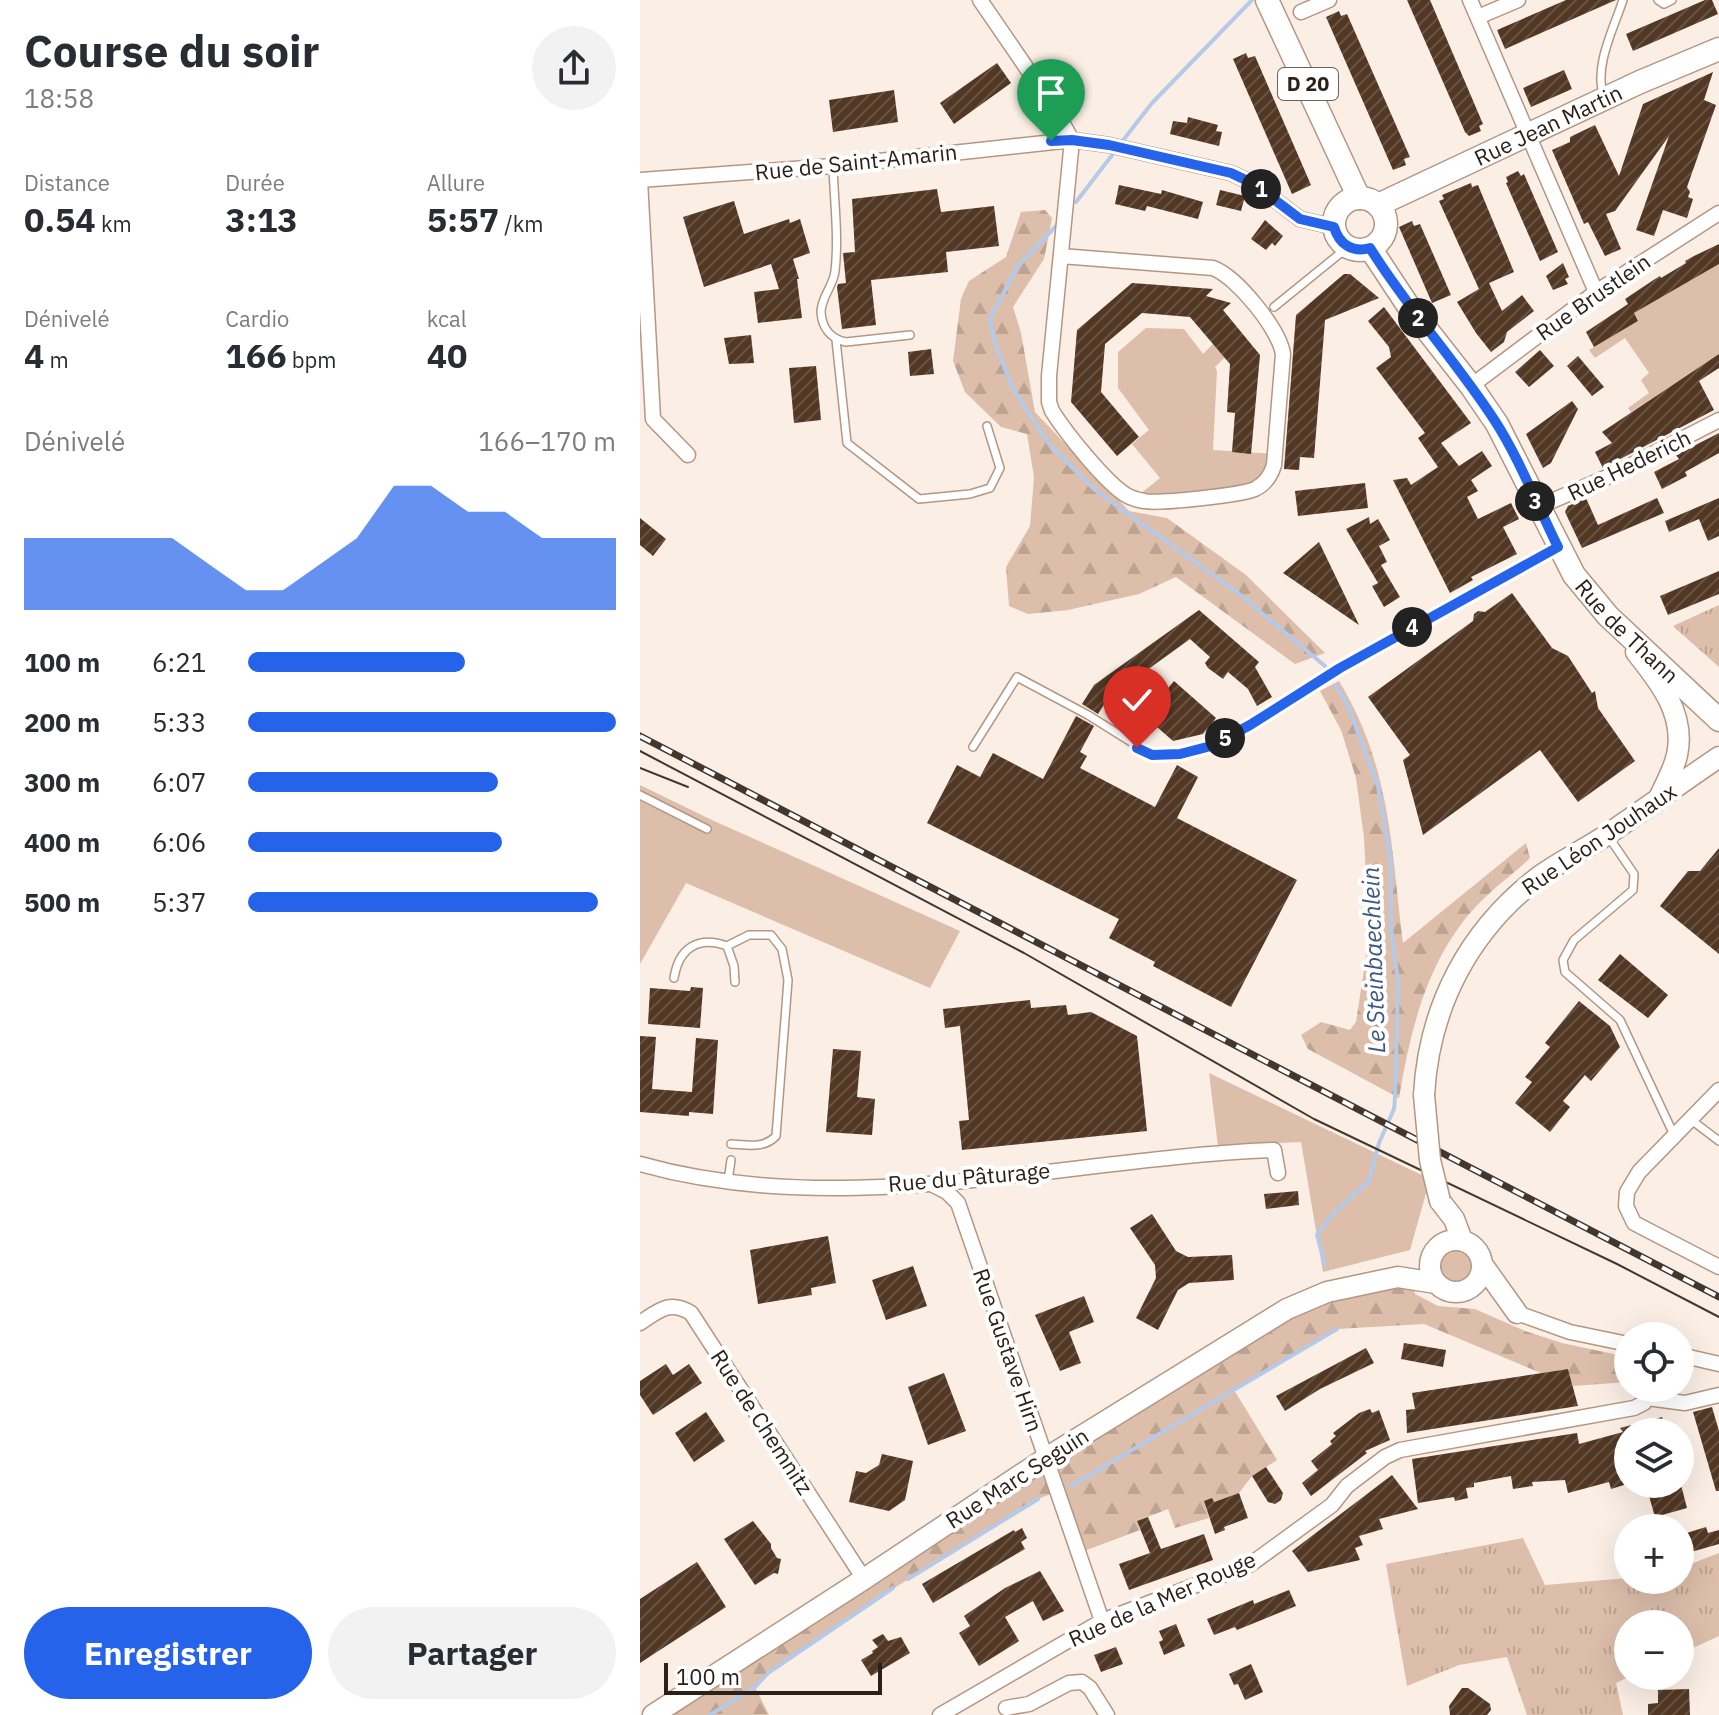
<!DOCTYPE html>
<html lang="fr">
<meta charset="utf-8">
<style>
:root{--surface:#fff;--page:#f2f2f3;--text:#2b2b33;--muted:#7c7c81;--accent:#2563eb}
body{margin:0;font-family:"IBM Plex Sans",sans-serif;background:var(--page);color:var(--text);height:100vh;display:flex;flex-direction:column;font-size:30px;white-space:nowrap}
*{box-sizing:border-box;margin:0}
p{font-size:26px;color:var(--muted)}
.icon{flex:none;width:44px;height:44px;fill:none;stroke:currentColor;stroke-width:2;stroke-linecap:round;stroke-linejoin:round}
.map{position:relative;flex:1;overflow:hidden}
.sheet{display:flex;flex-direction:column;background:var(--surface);width:640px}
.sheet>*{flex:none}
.controls{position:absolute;left:974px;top:1322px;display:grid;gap:16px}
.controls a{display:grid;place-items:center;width:80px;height:80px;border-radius:50%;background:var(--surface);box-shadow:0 8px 32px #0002;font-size:40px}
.scale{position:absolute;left:24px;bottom:20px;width:218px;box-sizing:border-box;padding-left:8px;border:4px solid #2c2119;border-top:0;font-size:22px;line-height:28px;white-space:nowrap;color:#2c2119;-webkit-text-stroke:6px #fff;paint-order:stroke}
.pin{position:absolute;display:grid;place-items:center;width:68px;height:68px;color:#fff;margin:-82px -34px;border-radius:50% 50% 50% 0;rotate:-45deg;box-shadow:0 0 8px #0007}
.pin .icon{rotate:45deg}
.km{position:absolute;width:40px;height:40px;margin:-20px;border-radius:50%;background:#222;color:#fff;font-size:22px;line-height:40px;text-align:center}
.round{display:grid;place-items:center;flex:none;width:84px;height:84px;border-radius:42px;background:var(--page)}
.headline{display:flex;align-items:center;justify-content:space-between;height:136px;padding:0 24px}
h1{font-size:44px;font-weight:700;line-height:60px}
.figures{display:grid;grid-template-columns:repeat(3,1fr);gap:12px;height:136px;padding:8px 24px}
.figures div{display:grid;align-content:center}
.figures b{font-size:34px;font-weight:700}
.figures small{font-size:22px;font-weight:400}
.figures p{font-size:22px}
.chart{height:224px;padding:16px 24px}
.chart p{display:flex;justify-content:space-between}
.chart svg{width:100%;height:144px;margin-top:8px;fill:var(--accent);opacity:.7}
.primary-button{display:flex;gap:16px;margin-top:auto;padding:16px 24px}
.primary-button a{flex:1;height:92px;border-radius:48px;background:var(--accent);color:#fff;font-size:32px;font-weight:700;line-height:92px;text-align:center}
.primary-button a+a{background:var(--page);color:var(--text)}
ul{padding:0 24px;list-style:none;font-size:26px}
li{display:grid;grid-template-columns:128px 96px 1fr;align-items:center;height:60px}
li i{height:20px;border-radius:10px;background:var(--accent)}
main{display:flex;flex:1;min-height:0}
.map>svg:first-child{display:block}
.green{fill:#dcbeaa}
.forest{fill:url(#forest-firs)}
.park{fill:url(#park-tufts)}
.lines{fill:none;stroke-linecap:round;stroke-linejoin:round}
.stream{stroke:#b5c9e8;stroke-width:4}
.building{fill:url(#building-hatch)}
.lane-casing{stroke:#b49783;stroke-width:10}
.street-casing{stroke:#b49783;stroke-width:17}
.secondary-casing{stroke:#b49783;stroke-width:23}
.primary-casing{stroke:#b49783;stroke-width:25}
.lane{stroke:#fff;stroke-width:7}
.street{stroke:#fff;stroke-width:14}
.secondary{stroke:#fff;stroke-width:20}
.primary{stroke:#fff;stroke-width:22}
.tram{stroke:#42372e;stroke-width:2}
.rail-casing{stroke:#42372e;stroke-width:7}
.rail{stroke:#fff;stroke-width:4;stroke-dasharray:12;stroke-linecap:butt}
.secondary-bridge-casing{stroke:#b49783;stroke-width:23;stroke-linecap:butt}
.secondary-bridge{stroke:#fff;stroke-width:20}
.route-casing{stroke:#fff;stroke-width:16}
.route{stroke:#2563eb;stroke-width:10}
.labels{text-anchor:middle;stroke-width:8;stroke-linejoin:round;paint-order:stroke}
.shield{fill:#fff;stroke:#6b645e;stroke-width:2}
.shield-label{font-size:20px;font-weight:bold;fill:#2c2119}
.street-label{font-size:22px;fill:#2c2119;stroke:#fff}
.water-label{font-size:24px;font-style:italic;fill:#3b5782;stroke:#fff}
</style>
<main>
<section class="sheet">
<div class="headline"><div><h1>Course du soir</h1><p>18:58</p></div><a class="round"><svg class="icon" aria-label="share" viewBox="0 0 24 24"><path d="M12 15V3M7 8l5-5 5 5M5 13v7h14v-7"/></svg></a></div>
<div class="figures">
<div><p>Distance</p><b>0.54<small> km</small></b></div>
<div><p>Durée</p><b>3:13</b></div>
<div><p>Allure</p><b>5:57<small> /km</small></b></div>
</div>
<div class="figures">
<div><p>Dénivelé</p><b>4<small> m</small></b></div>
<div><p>Cardio</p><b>166<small> bpm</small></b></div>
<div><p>kcal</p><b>40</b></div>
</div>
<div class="chart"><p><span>Dénivelé</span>166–170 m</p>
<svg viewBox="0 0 160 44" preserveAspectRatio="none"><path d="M0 44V22L10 22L20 22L30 22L40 22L50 30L60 38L70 38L80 30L90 22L100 6L110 6L120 14L130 14L140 22L150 22L160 22V44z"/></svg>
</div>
<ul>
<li><b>100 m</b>6:21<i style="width:59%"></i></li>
<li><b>200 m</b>5:33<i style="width:100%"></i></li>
<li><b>300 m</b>6:07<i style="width:68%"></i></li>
<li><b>400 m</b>6:06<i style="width:69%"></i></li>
<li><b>500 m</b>5:37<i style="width:95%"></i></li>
</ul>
<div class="primary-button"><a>Enregistrer</a><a>Partager</a></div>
</section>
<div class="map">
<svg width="1079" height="1715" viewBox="0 0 1079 1715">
<defs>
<pattern id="forest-firs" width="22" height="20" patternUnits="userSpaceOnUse" patternTransform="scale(2)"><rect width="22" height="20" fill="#dcbeaa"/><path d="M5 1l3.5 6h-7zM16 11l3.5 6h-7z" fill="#bda392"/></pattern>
<pattern id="park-tufts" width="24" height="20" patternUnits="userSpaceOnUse" patternTransform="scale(2)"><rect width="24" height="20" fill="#dcbeaa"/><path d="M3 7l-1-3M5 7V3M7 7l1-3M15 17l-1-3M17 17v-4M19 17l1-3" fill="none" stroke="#bda392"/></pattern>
<pattern id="building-hatch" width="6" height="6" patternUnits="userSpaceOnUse" patternTransform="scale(2)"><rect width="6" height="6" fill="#523824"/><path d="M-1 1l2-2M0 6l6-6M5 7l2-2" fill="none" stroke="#685242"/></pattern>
</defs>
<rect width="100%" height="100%" fill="#fbeee5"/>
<path class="green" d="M1079,264V354L991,412L988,408L1009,393L1001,380L1009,373L985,338L955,358L949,350L998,321L994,313Z
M506,328L544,329L563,354L573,344L585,357L575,367L577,371L573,450L635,454L631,473L607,491L494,499L520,478L492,444L509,430L478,388V352Z
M0,785L74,821L320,931L290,988L46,883L0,964Z
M569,1073L790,1179L770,1250L683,1272L661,1142L578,1146Z
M796 1266a18 18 0 1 1 36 0a18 18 0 1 1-36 0Z"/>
<path class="forest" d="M405,210L412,218L404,259L373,307L381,333L395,412L489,511L527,518L606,575L685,653L655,664L536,577L499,594L428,610L388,614L369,606L366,567L390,526L394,477L387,434L361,427L325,392L313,361L321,299L329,281L366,257L381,212Z
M699,681C751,767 751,847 763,943L886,843L890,858C871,876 848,892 831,912C786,964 770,1032 759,1098L668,1049L661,1035L681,1022L710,1030L716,1022L729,937L724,838L716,778L701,730L680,691Z
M772,1279L775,1294L798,1306L835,1309L885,1331L922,1343L988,1357V1382L933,1386L928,1369L901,1373L784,1324L697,1329L594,1390L637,1460L612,1476L599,1493L565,1505L569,1518L535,1528L528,1509L497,1521L500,1530L439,1553L418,1491L398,1499L235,1600L128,1673L115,1687L129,1715H13L647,1309Z"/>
<path class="park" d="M1079,605V667L1033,626Z
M883,1538L905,1585L988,1578L1040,1580V1568L1079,1553V1636L1040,1654V1624H988V1676H991L976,1683L983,1715H887L867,1657L819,1665L767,1686L746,1564Z"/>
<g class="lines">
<path class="stream" d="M481,143L512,103L612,0
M436,202L476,150
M417,225L377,267L350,319L355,344L373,389L409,444L455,490L598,593L685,666
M685,1265L677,1235L691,1216L729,1181L739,1143L754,1109L755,1098L758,981L751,929V862L738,786L708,706L696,685
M431,1486L697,1329
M268,1579L398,1499
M70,1715L115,1687L128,1673L253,1588"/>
</g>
<path class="building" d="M767,0H790L843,124L839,126L841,131L829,136L825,132Z
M926,0H976L865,49L857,30Z
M1065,0H1072L1078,14L993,51L986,34Z
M699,11L701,16L707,14L770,157L764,159L766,165L753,170L686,17Z
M606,53L608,58L615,56L671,185L652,194L593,59Z
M357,63L371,83L314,124L300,103Z
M924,70L932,89L891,107L883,88Z
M1073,72L1064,100L1076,105L1047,187L1050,192L1048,197L1053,199L1047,218L1023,210L1014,236L996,230L1029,136L975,211L966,214L981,249L965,256L948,222L944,224L912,150L930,142V137L955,125L979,176L1003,104Z
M254,90L258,122L193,132L189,100Z
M548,117L578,125L576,131L582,132L579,146L530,134L533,121L547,123Z
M878,171L881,176L884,174L918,252L900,261L866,183L868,182L866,177Z
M831,183L832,187L838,185L874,272L849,283L862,311L882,295L894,311L867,332L864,342L851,352L836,333L817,302L839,289L799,201L804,199L802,195Z
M479,185L521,194L522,190L563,202L558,219L507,206L505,211L475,204Z
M297,189L301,212L354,206L359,246L306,252L308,272L231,280L236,325L202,329L197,287L198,284L206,283L203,253L215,252L212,199Z
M580,190L605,196L601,211L576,205Z
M94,201L104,234L149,219L150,223L160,219L170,253L153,259L159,279H157L162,318L118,323L114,292L139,289L131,264L64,287L43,217Z
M625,220L643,236L635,246L632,243L626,250L611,239Z
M772,221L774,226L780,224L811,295L792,303L759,227Z
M1079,244V264L994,313L998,321L954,347L946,332L988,304L985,299L1015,279L1020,276L1021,278L1046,263L1045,261L1054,256Z
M923,263L929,277L925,279L928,284L913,290L906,276Z
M704,274H710L739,298L685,320L674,458L660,457L659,470L644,469L656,315Z
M492,283L573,289L566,296L591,303L583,310L620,355L611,454L592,452L595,413L587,412L590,364L550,317L502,313L465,344L461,392L499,437L477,456L431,402L437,330Z
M744,307L831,423L801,443L819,466L842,451L852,466L831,480L838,491L827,497L838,519L871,503L879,519L863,527L877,554L831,577L833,580L810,593L753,480L767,478L771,485L798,467L778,438L785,433L736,368L751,357L749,347L728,321Z
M111,335L114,363L89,364L84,338Z
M291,349L294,374L270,376L268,352Z
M900,350L914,366L889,387L875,372Z
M1079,354V368L1059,381L1074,410L963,468L955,452L972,443L962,432Z
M938,356L964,387L952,396L927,366Z
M176,366L181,420L154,423L149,368Z
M932,401L938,409L911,463L903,468L886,434Z
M1079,433V453L1045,472L1047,476L1022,489L1014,472L1039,459L1036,455Z
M725,483L728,508L658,516L655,491Z
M946,498L958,525L1017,498L1024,513L942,548L925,512L928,506Z
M1079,498V536L1068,541L1059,519L1029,532L1025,521Z
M729,517L730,524L738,519L750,540L739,546L747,562L741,565L760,597L744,607L732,586L738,583L706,529Z
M0,518L26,539L13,556L0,545Z
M679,542L719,625L643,573Z
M1079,571V594L1028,615L1020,596Z
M872,593L912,648L928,656L952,693L955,691L958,708L995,761L938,802L900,750L783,835L763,760L770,755L728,697L833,621L834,614L838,611L845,612Z
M559,610L619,662L615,667L632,697L617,706L608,689L588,672L583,679L568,668L565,663L570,657L550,639L496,678L520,698L534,681L576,718L563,734L533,741L477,692L468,698L458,714L442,704L454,685Z
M436,716L454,726L440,752L447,756L440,768L515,807L537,765L558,777L537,818L657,880L591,1007L513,966L515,962L469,938L479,919L287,823L317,765L340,777L353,753L403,779Z
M1079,848V954L1020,906L1048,871H1060Z
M980,954L1028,995L1008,1018L958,980Z
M51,987L63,988L60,1028L8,1024L10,988L50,991Z
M390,1000L391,1008L426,1005L428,1015L451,1012L497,1036L507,1131L322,1150L319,1121L329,1120L320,1026L305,1028L303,1009Z
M939,1001L970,1026L980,1047L951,1081L945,1075L923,1101L930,1107L910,1132L875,1103L892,1082L885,1077L910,1047L905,1043Z
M0,1036L16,1037L12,1089L52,1092L56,1038L78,1040L73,1114L49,1112V1116L0,1112Z
M193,1049L221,1051L217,1097L235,1099L232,1135L186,1132Z
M658,1191L659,1205L626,1209L624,1194Z
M512,1214L536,1251L548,1257L592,1255L594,1280L549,1283L538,1290L518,1330L496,1318L516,1278L515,1265L490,1228Z
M188,1236L196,1283L171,1288L172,1295L118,1304L110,1250Z
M273,1266L287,1306L246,1320L232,1280Z
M444,1296L454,1322L429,1332L441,1363L420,1371L395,1315Z
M764,1343L806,1350L803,1367L761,1359Z
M726,1348L734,1363L680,1389L645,1411L636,1396Z
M26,1364L33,1375L49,1364L62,1383L13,1415L0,1395V1381Z
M928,1369L938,1406L767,1433L766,1410L775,1409L772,1393Z
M304,1373L326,1431L288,1445L268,1387Z
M1072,1407L1079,1431V1491H1076L1053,1412Z
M730,1409L732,1413L739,1410L750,1440L725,1451L727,1453L671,1496L662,1483L678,1470L671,1461L692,1444L690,1441L696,1436L693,1433L719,1413Z
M66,1412L85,1441L54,1462L35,1433Z
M1022,1417L1026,1432H988V1450L983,1451L986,1461L977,1463L984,1485L971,1489L969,1482L928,1493L925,1480L892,1482L893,1486L873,1489L871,1476L834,1483V1487L826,1488L828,1498L815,1501L814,1497L778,1503L772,1459L937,1433L939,1444L983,1432L980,1428Z
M242,1454L273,1461L265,1500L249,1511L209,1502L216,1471L226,1473L239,1465Z
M626,1467L643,1493L641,1500L635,1504L628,1502L612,1476Z
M752,1475L778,1509L739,1519L743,1529L719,1536L723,1545L715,1548L720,1560L668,1572L652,1551Z
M1041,1485L1047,1508L1015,1517L1009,1496Z
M599,1493L608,1518L584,1527L585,1530L575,1534L564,1501L572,1498L574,1502Z
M508,1517L521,1549L564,1534L573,1560L489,1590L479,1564L510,1553L497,1521Z
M113,1521L131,1544V1548L137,1558L141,1559L138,1574L134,1573L115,1585L84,1539Z
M1066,1527L1068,1533L1079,1530V1544L1044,1554L1040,1535Z
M382,1528L387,1538L381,1542L385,1549L293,1603L282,1584L374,1530L375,1532Z
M57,1562L86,1607L0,1663V1599Z
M400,1571L424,1611L403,1621L393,1601L365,1617L379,1641L339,1666L319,1633L330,1626L324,1616L365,1588Z
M649,1590L656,1606L597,1630L595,1627L574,1635L567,1619L613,1600L614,1604Z
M536,1624L545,1646L524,1655L519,1642L523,1640L519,1631Z
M243,1634L248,1641L261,1637L270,1653L231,1676L221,1660L233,1653L232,1651L238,1647L232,1640Z
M476,1647L483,1664L461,1672L454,1655Z
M611,1664L623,1692L605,1700L598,1684L594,1685L589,1674Z
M822,1688H828L850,1704L851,1710L847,1715H810L809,1706Z
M1049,1689L1050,1715H1008V1704L1018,1703V1690Z"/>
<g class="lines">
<defs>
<path id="lane" d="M1018,0L1024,4L1032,0
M964,96C953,68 974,28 983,0
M193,166C194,200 199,237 195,271C194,285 181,297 181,312C182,328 191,339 206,342L270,335
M634,307L708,247
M196,340L207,443L279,499L330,494L350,488L360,468L347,426
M333,747L377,677L448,715L512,755L540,754L571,746L610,725L700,668L916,548
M0,795L67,829
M968,836L994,874L993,890L934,940L923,960L925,972L980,1020L1034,1135
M87,946L94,966L95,982
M34,978C39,947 59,936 87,946L109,935H131L142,949L148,980L136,1136C124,1149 107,1145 91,1144
M1050,1119L1079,1141
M88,1181L91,1160"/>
<path id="street" d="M340,0L414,108L432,140L469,145L591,173L614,184L660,219L694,227
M830,0L956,292
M661,12L689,0
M838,17L878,0
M0,180L193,166L432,140L409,376V402L412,411C426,433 465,482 486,495C491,498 498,500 504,501C519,504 602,495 615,489C625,484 631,475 634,465L643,354C639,329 597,277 573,268L421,256
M0,180L13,419L48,455
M831,386L956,292L1079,213
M898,507L972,475L1079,420
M1079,1090L999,1172L987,1192L986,1206L994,1223L1079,1267
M0,1164C205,1222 427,1158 634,1150L638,1173
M291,1184L307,1192L318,1203L462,1621
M877,1313L930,1332L988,1344
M0,1323C19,1310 30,1300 51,1313L224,1579
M1040,1355L1079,1364
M1007,1398L1045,1403L1079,1395
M366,1708L389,1704L429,1683L442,1682L450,1688L467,1715
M300,1715L462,1621L611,1564L692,1505L707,1486L745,1457L760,1450L994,1408L1004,1403L1009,1388"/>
<path id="secondary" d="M996,652C1019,681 1046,714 1037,755C1034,769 1026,783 1020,796
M784,1095C789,1006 829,930 900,876C922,860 946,849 968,834C1005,809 1042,782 1079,757
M800,1201L814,1219L822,1240
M790 1266a26 26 0 1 1 52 0a26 26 0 1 1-52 0Z
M842,1264L877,1313
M13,1715L224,1579L406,1458L647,1309L687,1292L758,1277L796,1283"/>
<g id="primary">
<path d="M627,0L719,198"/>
<circle cx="720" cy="224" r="26"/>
<path id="s1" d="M738,205L1000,82L1079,49"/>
<path id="s2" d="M730,248L769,307L831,386L857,424L934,575L968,616L1079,720"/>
</g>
</defs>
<use href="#lane" class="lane-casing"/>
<use href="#street" class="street-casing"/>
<use href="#secondary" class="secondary-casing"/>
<use href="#primary" class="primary-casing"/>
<use href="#lane" class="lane"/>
<use href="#street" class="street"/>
<use href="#secondary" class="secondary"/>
<use href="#primary" class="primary"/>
<path class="tram" d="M0,751L384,953L674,1119L977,1264L1079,1317
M0,768L48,787"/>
<defs>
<path id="rail" d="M0,736L1079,1297"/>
</defs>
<use href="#rail" class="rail-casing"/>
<use href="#rail" class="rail"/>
<defs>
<path id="secondary-bridge" d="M784,1095L790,1160L800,1201"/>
</defs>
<use href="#secondary-bridge" class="secondary-bridge-casing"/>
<use href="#secondary-bridge" class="secondary-bridge"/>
</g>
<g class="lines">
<defs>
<path id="route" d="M411,141L432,140L469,145L591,173L614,184L660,219L694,227C699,244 712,253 730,248C768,309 816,361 855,421C879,458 898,507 918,547L700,668L610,725L571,746L540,754L512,755L497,748"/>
</defs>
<use href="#route" class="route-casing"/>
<use href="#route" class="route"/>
</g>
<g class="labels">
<rect class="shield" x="638" y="68" width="60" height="32" rx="6"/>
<g class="shield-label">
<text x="668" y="91">D 20</text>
</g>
<g class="street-label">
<text dy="8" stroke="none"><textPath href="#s1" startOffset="188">Rue Jean Martin</textPath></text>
<text transform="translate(216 162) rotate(-6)" y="8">Rue de Saint-Amarin</text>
<text transform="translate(953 297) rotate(-35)" y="8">Rue Brustlein</text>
<text transform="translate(989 465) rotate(-26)" y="8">Rue Hederich</text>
<text dy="8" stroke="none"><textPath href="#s2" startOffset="464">Rue de Thann</textPath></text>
<text transform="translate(959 839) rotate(-34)" y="8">Rue Léon Jouhaux</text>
<text transform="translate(329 1177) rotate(-5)" y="8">Rue du Pâturage</text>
<text transform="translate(368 1350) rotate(71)" y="8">Rue Gustave Hirn</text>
<text transform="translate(122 1422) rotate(57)" y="8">Rue de Chemnitz</text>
<text transform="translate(377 1478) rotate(-33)" y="8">Rue Marc Seguin</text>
<text transform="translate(522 1599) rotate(-24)" y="8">Rue de la Mer Rouge</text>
</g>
<g class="water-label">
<text transform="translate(734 960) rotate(-92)" y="8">Le Steinbaechlein</text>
</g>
</g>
</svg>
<div class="controls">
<a><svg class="icon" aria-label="locate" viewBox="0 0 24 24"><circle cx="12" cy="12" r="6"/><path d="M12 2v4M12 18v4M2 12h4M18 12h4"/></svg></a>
<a><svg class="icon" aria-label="layers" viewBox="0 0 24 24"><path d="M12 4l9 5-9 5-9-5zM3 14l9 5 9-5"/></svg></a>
<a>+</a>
<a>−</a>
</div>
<div class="scale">100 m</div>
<div class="pin" style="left:411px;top:141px;background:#1e9e55"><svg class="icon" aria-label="arrive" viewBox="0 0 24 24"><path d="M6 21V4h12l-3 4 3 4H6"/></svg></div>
<div class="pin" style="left:497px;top:748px;background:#d93025"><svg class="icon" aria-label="check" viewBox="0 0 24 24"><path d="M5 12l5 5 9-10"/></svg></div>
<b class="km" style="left:621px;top:189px">1</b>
<b class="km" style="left:778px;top:318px">2</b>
<b class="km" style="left:895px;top:501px">3</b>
<b class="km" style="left:772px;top:627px">4</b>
<b class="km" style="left:585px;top:738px">5</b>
</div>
</main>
